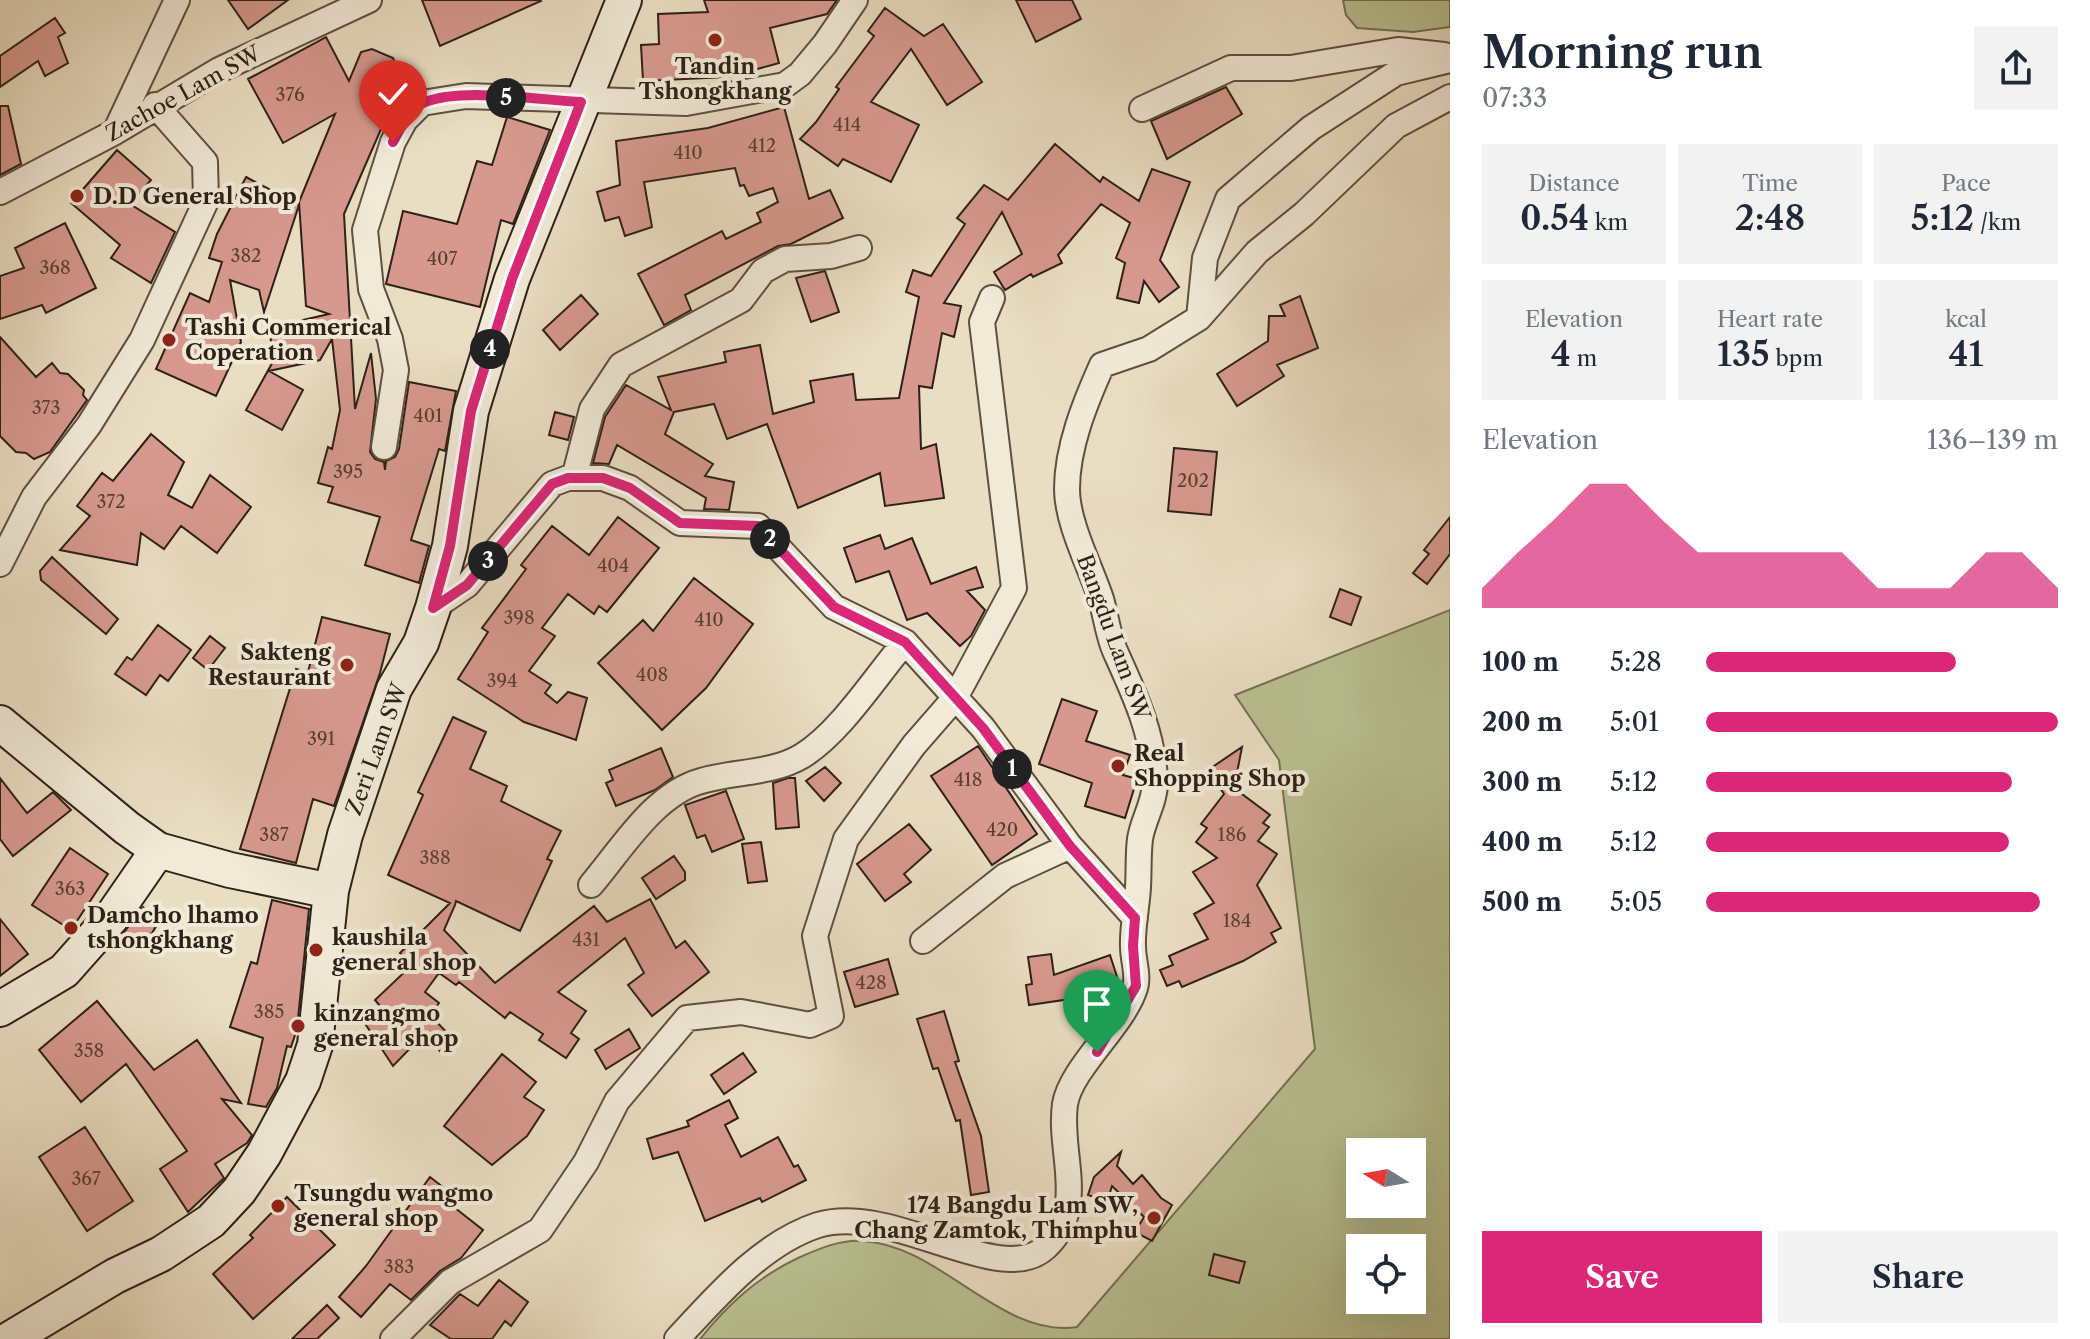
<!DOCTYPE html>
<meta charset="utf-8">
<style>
:root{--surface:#fff;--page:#f2f2f3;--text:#1f2937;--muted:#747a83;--accent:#db2777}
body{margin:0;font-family:"Libre Caslon Text",serif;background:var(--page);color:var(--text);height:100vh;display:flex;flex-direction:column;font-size:30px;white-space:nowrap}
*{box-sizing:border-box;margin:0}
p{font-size:26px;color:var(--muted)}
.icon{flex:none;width:44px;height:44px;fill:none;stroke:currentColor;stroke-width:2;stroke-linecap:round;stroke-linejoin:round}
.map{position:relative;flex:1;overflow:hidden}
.side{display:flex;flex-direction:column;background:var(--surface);width:640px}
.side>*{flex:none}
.needle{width:52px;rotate:281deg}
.controls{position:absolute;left:1346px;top:1138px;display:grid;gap:16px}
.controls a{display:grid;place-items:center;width:80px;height:80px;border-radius:0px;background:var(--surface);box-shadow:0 8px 32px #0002;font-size:40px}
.pin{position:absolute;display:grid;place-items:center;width:68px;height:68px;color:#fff;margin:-82px -34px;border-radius:50% 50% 50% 0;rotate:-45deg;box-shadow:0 0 8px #0007}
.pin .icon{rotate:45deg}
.km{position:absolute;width:40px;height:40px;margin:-20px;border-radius:50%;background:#222;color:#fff;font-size:22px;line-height:40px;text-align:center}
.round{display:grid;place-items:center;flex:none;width:84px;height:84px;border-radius:0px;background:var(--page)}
.headline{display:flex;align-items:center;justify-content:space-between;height:136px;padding:0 32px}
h1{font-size:44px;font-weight:600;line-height:60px}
.metrics{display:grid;grid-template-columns:repeat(3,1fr);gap:12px;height:136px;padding:8px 32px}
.metrics div{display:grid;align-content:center;border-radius:0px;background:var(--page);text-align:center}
.metrics b{font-size:34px;font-weight:600}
.metrics small{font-size:22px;font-weight:400}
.metrics p{font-size:22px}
.chart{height:224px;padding:16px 32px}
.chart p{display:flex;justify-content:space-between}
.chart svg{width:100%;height:144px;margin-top:8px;fill:var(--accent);opacity:.7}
.action{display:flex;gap:16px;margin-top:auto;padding:16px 32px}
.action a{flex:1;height:92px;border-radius:0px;background:var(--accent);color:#fff;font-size:32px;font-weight:600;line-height:92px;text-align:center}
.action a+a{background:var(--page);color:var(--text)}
ul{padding:0 32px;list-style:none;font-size:26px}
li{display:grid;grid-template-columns:128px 96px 1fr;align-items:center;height:60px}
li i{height:20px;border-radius:10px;background:var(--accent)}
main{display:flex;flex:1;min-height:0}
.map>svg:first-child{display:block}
.green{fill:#b9c192;stroke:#747154;stroke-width:2;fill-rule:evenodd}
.building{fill:#d7998e;stroke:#2e2117;stroke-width:2}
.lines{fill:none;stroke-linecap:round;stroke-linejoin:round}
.street-casing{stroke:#5d5042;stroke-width:28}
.secondary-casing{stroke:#2e2117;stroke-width:38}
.street{stroke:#f1ead7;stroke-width:24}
.secondary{stroke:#f1ead7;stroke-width:34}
.route-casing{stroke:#fff;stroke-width:16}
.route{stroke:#db2777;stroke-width:10}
.poi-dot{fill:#8f2418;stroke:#f1ead7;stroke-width:3}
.labels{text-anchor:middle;stroke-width:8;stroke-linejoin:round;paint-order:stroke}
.number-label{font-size:18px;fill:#583f35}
.poi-label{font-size:22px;font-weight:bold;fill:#2e2117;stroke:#f1ead7;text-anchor:start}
.street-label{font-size:22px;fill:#2e2117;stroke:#f1ead7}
</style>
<main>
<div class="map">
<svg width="1450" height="1339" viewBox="0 0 1450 1339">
<rect width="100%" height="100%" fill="#eadec2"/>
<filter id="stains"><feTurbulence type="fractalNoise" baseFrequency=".0025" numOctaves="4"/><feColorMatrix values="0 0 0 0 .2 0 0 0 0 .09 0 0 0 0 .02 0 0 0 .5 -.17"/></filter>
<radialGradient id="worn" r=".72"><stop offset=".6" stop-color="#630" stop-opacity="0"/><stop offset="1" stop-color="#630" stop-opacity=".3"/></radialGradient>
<path class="green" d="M1343,0H1450V27L1413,32L1357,28L1346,15Z
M1450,610V1339H700C728,1304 758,1277 798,1258C818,1249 841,1239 863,1241C940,1245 1002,1339 1077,1327L1315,1049L1279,760L1235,695ZM1360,1152H1412V1204H1360ZM1360,1248H1412V1300H1360Z"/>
<path class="building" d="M228,0H288L248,29Z
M422,0H540L541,1L440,46Z
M704,0H837L827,14L770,28L779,63L728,77L643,81L641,45L659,44L658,14L708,12Z
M1016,0H1072L1081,19L1036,42Z
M885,8L924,36L943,24L982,82L947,105L911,49L871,102L919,125L891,182L843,159L838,166L800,139L816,122L839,89L836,87L874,36L868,31Z
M55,18L65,33L58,37L68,63L45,76L38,61L0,87V56Z
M326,37L349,81L361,52L372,49L393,58L402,81L344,214L355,409L371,353L376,399L370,452L375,459L384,462L385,470L386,461L395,457L399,449L409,382L456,391L445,451L439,449L411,540L429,546L419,583L365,565L380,517L328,502L333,487L318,483L328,447L332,449L340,410L332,339L320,360L269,371L303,390L282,430L246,410L275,358L268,328L329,314L306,306L299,202L335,114L283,143L248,79Z
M1226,87L1242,114L1167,159L1151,121Z
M0,106H8L21,164L0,175Z
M784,107L809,199L830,190L843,218L791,244L778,246L685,295L691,310L664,325L638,274L722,231L726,239L761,222L757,213L778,202L773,188L749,196L744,185L740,186L735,168L644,182L652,227L625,236L619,217L605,221L597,192L620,185L616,141L708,128Z
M507,117L550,130L513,224L501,220L480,307L386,284L403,211L457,224L477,161L492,165Z
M1055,144L1100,182L1103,177L1139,201L1152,169L1190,182L1160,260L1179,287L1159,302L1144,281L1139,303L1117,298L1125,263L1116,258L1130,223L1101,204L1058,255L1062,263L1033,277L1031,274L1005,290L994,272L1022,254L1002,212L944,303L961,306L954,337L942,333L932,388L919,386L921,449L936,444L944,498L885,506L880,473L798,508L767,424L727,439L714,404L674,412L665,434L713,464L705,476L734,482L729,510L704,509L706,498L617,445L609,464L593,463L605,417L626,385L671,410L658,377L726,362L724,352L760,345L773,414L814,402L810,381L853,374L856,400L899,398L919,297L906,292L913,270L931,276L965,224L957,218L984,185L1008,200Z
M117,150L151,180L130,204L175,232L151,283L111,258L120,245L71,203Z
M246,177L299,205L264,312L259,290L230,280L241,342L216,396L156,369L190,293L209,302L222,262L209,258L217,234Z
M65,223L96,288L46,313L42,305L0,319V276L24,268L15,248Z
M825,271L839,312L811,322L796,278Z
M581,295L598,314L560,350L543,330Z
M1300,296L1318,348L1277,365L1284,376L1237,406L1217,374L1268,341L1269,316H1285L1280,305Z
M0,337L36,377L52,363L60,373L68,374L84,390L83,395L87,400L50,452L34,459L26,453L16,452L0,436Z
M555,412L574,417L568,440L549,435Z
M151,434L184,462L168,495L192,508L210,475L251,507L217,553L181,526L164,549L141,533L137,565L60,550L90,516L77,506L102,473L113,481Z
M1174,448L1217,452L1211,515L1168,511Z
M618,517L659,548L607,612L599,606L594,614L568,594L542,628L555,636L529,671L551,685L545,693L557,703L568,692L587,698L576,740L524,722L458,679L488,632L482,628L526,569L521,565L552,526L589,555Z
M1450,517V554L1427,584L1413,573L1429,554L1424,550Z
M880,535L885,549L912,538L931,584L976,567L983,587L967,591L985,610L971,636L960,646L927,613L907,620L889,571L856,582L844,548Z
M52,557L118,619L106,634L41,580L40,571Z
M694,578L753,624L706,688L662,730L598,663L643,620L653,631Z
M1340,589L1361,597L1351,625L1330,617Z
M322,617L390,634L380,673L334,806L313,799L296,863L240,849L296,669L308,672Z
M158,625L191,650L168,681L160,675L146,695L115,674L127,657L132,660Z
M210,636L225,648L208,670L193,658Z
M1062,699L1097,711L1086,741L1130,755L1123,775L1137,779L1125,818L1085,806L1092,783L1039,764Z
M453,717L486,732L470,769L507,786L501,801L561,831L547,859L552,861L520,931L456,901L455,905L444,930L495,983L594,906L607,922L650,899L676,948L685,941L709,972L652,1016L628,985L644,973L625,938L558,992L586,1011L571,1033L579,1039L566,1058L539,1040L543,1034L510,1012L505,1018L459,982L456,985L439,973L425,992L439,1003L430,1015L453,1039L440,1051L425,1033L393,1066L366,1025L386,1013L375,1000L412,965L400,953L450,903L388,875L423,795L418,792Z
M978,746L1037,834L992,865L931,776Z
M1242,747L1234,788L1270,815L1263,823L1269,827L1258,841L1277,854L1257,885L1281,928L1271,933L1276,942L1243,961L1182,987L1179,981L1167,986L1160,970L1173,965L1169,956L1208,939L1194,914L1214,903L1193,872L1217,858L1196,842L1207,828L1201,824L1224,794L1208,770Z
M661,748L673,777L655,790L616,806L606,783L613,780L609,770Z
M825,767L841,783L824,801L806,781Z
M0,778L27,813L53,792L71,810L13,856L0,839Z
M788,778H795L799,827L776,829L773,783Z
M726,791L744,839L712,852L705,835L697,838L685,805Z
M909,824L931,850L904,874L911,882L885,901L857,864Z
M761,842L767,881L748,883L742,844Z
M70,848L108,874L71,930L32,905Z
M674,856L685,872V880L656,899L642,878Z
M272,900L309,909L297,1029L291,1047L287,1046L277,1088L266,1107L248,1104L263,1038L230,1027L251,962L257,964Z
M143,907L161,918L143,948L122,935Z
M0,919L28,954L0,976Z
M1051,954L1054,975L1110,955L1120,986L1091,996L1029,1005L1026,985L1032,984L1028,957Z
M888,959L898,994L855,1007L844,972Z
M97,1001L154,1070L197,1040L241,1103L222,1099L252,1135L247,1143L215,1164L224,1178L188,1212L160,1169L187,1151L126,1064L81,1102L39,1050Z
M944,1011L959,1061L955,1062L981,1136L989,1192L971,1195L960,1120L956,1121L938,1068L933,1069L917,1019Z
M629,1029L640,1048L606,1069L595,1050Z
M743,1053L756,1072L724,1094L711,1075Z
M502,1054L536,1082L524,1097L544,1110L527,1136L492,1165L444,1126Z
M729,1100L738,1118L725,1125L741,1157L778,1137L794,1167L798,1165L806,1180L762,1202L760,1198L705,1221L678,1152L653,1159L647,1139L689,1126L687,1121Z
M85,1127L133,1201L87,1231L39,1157Z
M1121,1152L1117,1166L1133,1184L1142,1175L1161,1198L1172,1205L1152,1241L1135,1232L1144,1217L1112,1186L1107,1202L1088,1195L1094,1177Z
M430,1177L457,1198L450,1204L483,1230L461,1258L440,1271L411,1300L390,1284L361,1317L339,1297L366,1266Z
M287,1197L335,1245L253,1319L213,1274L253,1238L250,1235Z
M1214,1254L1245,1262L1239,1283L1209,1275Z
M499,1280L528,1302L511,1326L505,1321L492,1339H451L430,1325L460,1294L478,1306Z
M327,1305L339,1318L317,1339H292Z"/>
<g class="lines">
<defs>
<path id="street" d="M1142,109L1231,68H1291L1398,50L1444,55
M116,130L177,0
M0,192L115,132L219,70L369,0
M1199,318L1205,258L1228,199L1311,128L1396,73L1450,60
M384,447L396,370L390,339L371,289L365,230L393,142L405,120L422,103L466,96L686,103L785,85L800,74L825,44L855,0
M574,478L592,409L621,365L741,300L763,271L785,259L831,256L859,248
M0,564L34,497L89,425L142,340L206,201L205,162L155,105
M433,608L467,585L552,484L568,478H603L630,488L680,523L758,526L834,607L905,642L983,728L1070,846L1135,918
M591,885C621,850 654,794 701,781C734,771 772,774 802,756C840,733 876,676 905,642
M923,941L1005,876L1070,846
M393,1339L450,1282L540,1230L586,1162L617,1101L687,1018L741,1012L810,1025L831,1016L815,936L846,839L914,745L955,698L1014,588L982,322L992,298
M677,1339C716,1297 762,1243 818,1225C892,1202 1001,1290 1046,1247C1088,1207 1058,1153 1065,1104C1071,1068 1123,1026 1135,988C1139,976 1133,960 1133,947C1132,928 1137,907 1138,887C1139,871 1138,855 1140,839C1143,819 1156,801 1155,780C1153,733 1134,693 1115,651C1108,635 1106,616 1101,599C1090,566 1067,523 1067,489C1067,447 1085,403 1102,365L1149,349L1199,318L1257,252L1304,214L1396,126L1450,97"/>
<path id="secondary" d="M0,723L127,828L158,850L230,870L331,891
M0,1009L64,971L111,918L158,850
M10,1339L115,1276L161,1254L211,1221L239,1191L264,1154L303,1081L315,1045L331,891L345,835L394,689L421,643L433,608L450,546L471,411L512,279L624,0"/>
</defs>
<use href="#street" class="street-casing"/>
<use href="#secondary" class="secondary-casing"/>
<use href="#street" class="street"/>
<use href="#secondary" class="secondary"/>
</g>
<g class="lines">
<defs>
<path id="route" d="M393,142C400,129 409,109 423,103C460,87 540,100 581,102L512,279L471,411L450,546L433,608L467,585L552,484L568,478H603L630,488L680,523L758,526L834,607L905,642L983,728L1070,846L1135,918L1133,946L1136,986L1097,1052"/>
</defs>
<use href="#route" class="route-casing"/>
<use href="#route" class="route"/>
</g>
<g class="poi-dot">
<circle cx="715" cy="40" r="8"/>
<circle cx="77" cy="196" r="8"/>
<circle cx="169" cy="340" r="8"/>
<circle cx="347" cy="665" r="8"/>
<circle cx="1118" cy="766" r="8"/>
<circle cx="71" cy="928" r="8"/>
<circle cx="316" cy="950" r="8"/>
<circle cx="298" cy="1026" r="8"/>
<circle cx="278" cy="1206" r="8"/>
<circle cx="1154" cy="1218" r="8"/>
</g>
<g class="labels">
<g class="number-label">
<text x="290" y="101">376</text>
<text x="847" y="131">414</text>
<text x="762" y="152">412</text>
<text x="688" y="159">410</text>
<text x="246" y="262">382</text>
<text x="442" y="265">407</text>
<text x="55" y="274">368</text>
<text x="46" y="414">373</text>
<text x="428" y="422">401</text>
<text x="348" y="478">395</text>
<text x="1193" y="487">202</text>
<text x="111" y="508">372</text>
<text x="613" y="572">404</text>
<text x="519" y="624">398</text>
<text x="709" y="626">410</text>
<text x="652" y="681">408</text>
<text x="502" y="687">394</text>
<text x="321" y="745">391</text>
<text x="968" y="786">418</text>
<text x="1002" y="836">420</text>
<text x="274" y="841">387</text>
<text x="1232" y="841">186</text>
<text x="435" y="864">388</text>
<text x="70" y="895">363</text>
<text x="1237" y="927">184</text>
<text x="586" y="946">431</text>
<text x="871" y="989">428</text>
<text x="269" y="1018">385</text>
<text x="89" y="1057">358</text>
<text x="86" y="1185">367</text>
<text x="399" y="1273">383</text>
</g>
<g class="poi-label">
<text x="715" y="74" text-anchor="middle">Tandin<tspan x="715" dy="25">Tshongkhang</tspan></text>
<text x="93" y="204">D.D General Shop</text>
<text x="185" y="335">Tashi Commerical<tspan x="185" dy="25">Coperation</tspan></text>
<text x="331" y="660" text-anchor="end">Sakteng<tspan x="331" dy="25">Restaurant</tspan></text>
<text x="1134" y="761">Real<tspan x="1134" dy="25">Shopping Shop</tspan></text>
<text x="87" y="923">Damcho lhamo<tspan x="87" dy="25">tshongkhang</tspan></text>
<text x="332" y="945">kaushila<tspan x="332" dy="25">general shop</tspan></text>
<text x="314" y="1021">kinzangmo<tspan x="314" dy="25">general shop</tspan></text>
<text x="294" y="1201">Tsungdu wangmo<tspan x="294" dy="25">general shop</tspan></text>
<text x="1138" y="1213" text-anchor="end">174 Bangdu Lam SW,<tspan x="1138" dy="25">Chang Zamtok, Thimphu</tspan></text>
</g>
<g class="street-label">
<text transform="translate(183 93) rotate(-29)" y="8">Zachoe Lam SW</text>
<text transform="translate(1114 637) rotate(70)" y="8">Bangdu Lam SW</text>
<text transform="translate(376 749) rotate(-70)" y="8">Zeri Lam SW</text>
</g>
</g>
<rect width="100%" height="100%" filter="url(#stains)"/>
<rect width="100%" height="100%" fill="url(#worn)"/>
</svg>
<div class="controls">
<a><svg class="needle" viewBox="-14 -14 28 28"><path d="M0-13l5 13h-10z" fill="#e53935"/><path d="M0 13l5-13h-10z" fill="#747a83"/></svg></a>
<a><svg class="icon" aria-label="locate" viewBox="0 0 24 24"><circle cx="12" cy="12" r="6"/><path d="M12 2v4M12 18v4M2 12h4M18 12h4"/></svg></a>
</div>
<div class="pin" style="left:1097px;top:1052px;background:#1e9e55"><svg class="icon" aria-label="arrive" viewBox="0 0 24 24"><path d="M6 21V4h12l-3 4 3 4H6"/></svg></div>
<div class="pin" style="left:393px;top:142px;background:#d93025"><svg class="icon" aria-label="check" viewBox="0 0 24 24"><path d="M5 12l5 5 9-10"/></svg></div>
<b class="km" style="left:1012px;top:769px">1</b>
<b class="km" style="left:770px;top:539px">2</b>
<b class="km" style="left:488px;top:561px">3</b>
<b class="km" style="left:490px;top:349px">4</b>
<b class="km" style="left:506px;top:98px">5</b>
</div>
<section class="side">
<div class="headline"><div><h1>Morning run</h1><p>07:33</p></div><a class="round"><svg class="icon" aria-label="share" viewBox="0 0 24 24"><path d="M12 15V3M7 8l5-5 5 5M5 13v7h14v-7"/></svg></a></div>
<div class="metrics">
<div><p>Distance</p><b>0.54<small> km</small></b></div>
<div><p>Time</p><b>2:48</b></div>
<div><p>Pace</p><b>5:12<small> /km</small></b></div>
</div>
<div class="metrics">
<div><p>Elevation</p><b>4<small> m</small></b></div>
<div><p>Heart rate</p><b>135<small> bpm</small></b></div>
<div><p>kcal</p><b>41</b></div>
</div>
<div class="chart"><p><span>Elevation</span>136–139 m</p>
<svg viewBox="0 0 160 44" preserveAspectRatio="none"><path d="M0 44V38L10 27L20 17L30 6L40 6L50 17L60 27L70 27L80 27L90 27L100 27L110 38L120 38L130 38L140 27L150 27L160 38V44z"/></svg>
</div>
<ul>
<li><b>100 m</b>5:28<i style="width:71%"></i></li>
<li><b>200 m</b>5:01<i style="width:100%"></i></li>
<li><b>300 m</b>5:12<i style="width:87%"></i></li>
<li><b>400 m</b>5:12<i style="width:86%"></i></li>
<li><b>500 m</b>5:05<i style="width:95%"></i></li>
</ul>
<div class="action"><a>Save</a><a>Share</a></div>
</section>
</main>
